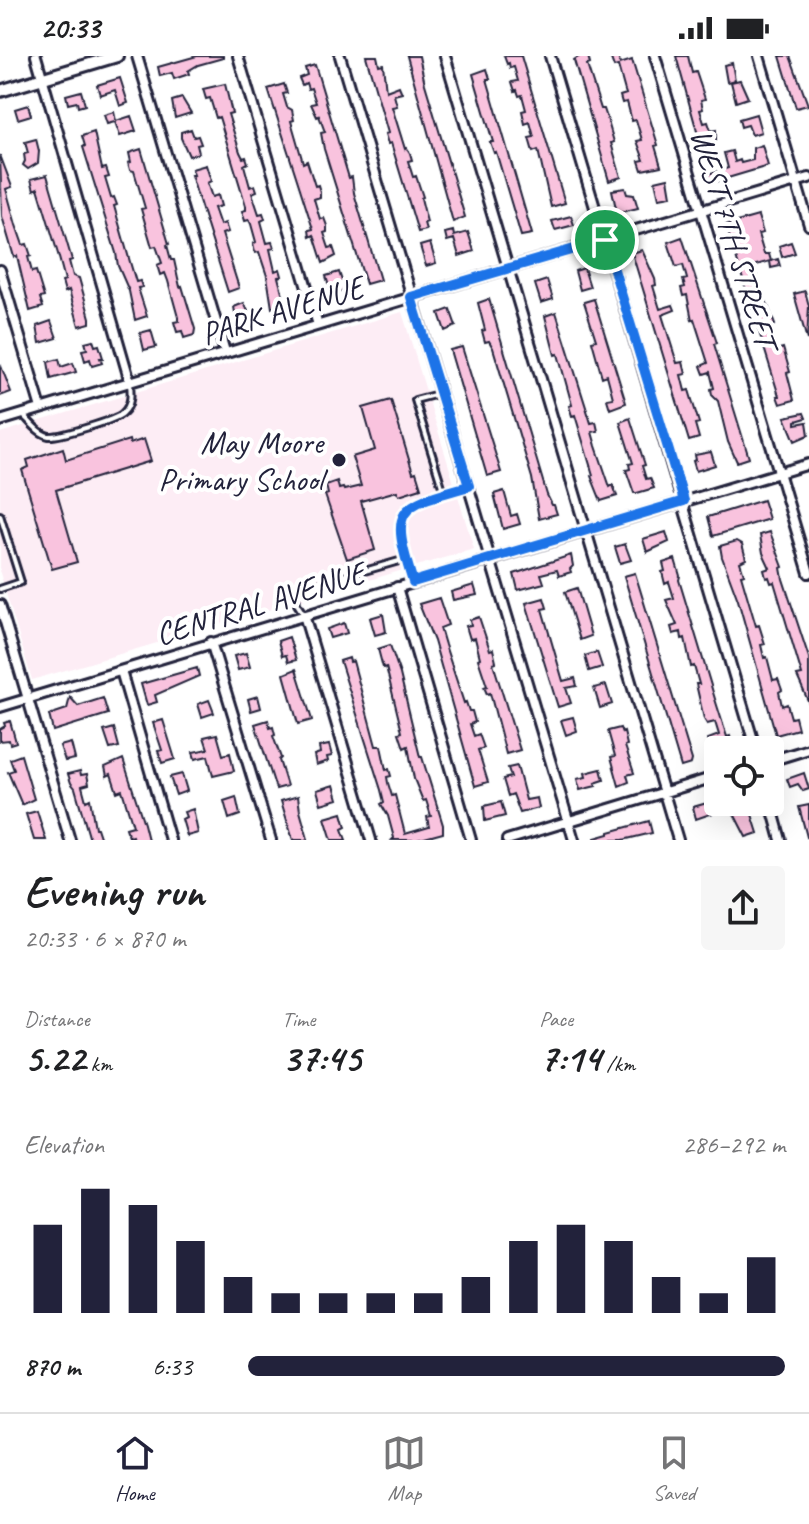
<!DOCTYPE html>
<meta charset="utf-8">
<style>
:root{--surface:#fff;--page:#f6f6f6;--text:#202124;--muted:#757577;--line:#e0e0e0;--accent:#22223b}
body{margin:0;font-family:Caveat,sans-serif;background:var(--page);color:var(--text);height:100vh;display:flex;flex-direction:column;font-size:30px;white-space:nowrap}
*{box-sizing:border-box;margin:0}
p{font-size:26px;color:var(--muted)}
.icon{flex:none;width:44px;height:44px;fill:none;stroke:currentColor;stroke-width:2;stroke-linecap:round;stroke-linejoin:round}
.map{position:relative;height:784px;overflow:hidden}
.details{display:flex;flex-direction:column;background:var(--surface);flex:1}
.details>*{flex:none}
.tools{position:absolute;left:704px;top:680px;display:grid;gap:16px}
.tools a{display:grid;place-items:center;width:80px;height:80px;border-radius:8px;background:var(--surface);box-shadow:0 8px 32px #0002;font-size:40px}
.pin{position:absolute;display:grid;place-items:center;width:68px;height:68px;color:#fff;margin:-34px;border:4px solid #fff;border-radius:50%;box-shadow:0 2px 8px #0007}
.round{display:grid;place-items:center;flex:none;width:84px;height:84px;border-radius:8px;background:var(--page)}
.headline{display:flex;align-items:center;justify-content:space-between;height:136px;padding:0 24px}
h1{font-size:44px;font-weight:700;line-height:60px}
.metrics{display:grid;grid-template-columns:repeat(3,1fr);gap:12px;height:136px;padding:8px 24px}
.metrics div{display:grid;align-content:center}
.metrics b{font-size:40px;font-weight:700}
.metrics small{font-size:22px;font-weight:400}
.metrics p{font-size:22px}
.chart{height:224px;padding:16px 24px}
.chart p{display:flex;justify-content:space-between}
.chart svg{width:100%;height:144px;margin-top:8px;stroke:var(--accent);stroke-width:6}
ul{padding:0 24px;list-style:none;font-size:26px}
li{display:grid;grid-template-columns:128px 96px 1fr;align-items:center;height:60px}
li i{height:20px;border-radius:10px;background:var(--accent)}
.status{display:flex;justify-content:space-between;align-items:center;height:56px;padding:0 40px;background:var(--surface);direction:ltr}
.status svg{height:22px;fill:currentColor}
.tabs{display:flex;justify-content:space-around;align-items:center;height:112px;border-top:2px solid var(--line);background:var(--surface);font-size:22px;color:var(--muted)}
.tabs a{display:grid;justify-items:center;gap:4px}
.tabs .on{color:var(--accent)}
.map>svg:first-child{display:block}
.built{fill:#fdedf5}
.building{fill:#f9c3de;stroke:#22223b;stroke-width:2}
.lines{fill:none;stroke-linecap:round;stroke-linejoin:round}
.service-casing{stroke:#22223b;stroke-width:10}
.minor-casing{stroke:#22223b;stroke-width:14}
.tertiary-casing{stroke:#22223b;stroke-width:16}
.service{stroke:#fff;stroke-width:4}
.minor{stroke:#fff;stroke-width:8}
.tertiary{stroke:#fff;stroke-width:10}
.route-casing{stroke:#fff;stroke-width:16}
.route{stroke:#1a73e8;stroke-width:10}
.poi-dot{fill:#22223b;stroke:#fff;stroke-width:3}
.labels{text-anchor:middle;stroke-width:8;stroke-linejoin:round;paint-order:stroke}
.street-label{font-size:32px;fill:#22223b;stroke:#fff}
.poi-label{font-size:32px;fill:#22223b;stroke:#fff;text-anchor:end}
</style>
<div class="status"><b>20:33</b><svg viewBox="0 0 49 12"><path d="M0 12V9h3v3zM5 12V6h3v6zM10 12V3h3v9zM15 12V0h3v12zM26 1h20v11H26zM47 4h2v5h-2z"/></svg></div>
<div class="map">
<svg width="809" height="784" viewBox="0 0 809 784">
<rect width="100%" height="100%" fill="#fff"/>
<filter id="ink" filterUnits="userSpaceOnUse"><feTurbulence type="fractalNoise" baseFrequency=".0125" numOctaves="2"/><feDisplacementMap in="SourceGraphic" scale="16" xChannelSelector="R" yChannelSelector="G"/><feConvolveMatrix kernelMatrix="1 2 1 2 8 2 1 2 1" color-interpolation-filters="sRGB"/></filter>
<g filter="url(#ink)">
<path class="built" d="M402,256L474,493L32,624L0,517V377Z"/>
<path class="building" d="M197,0H223V2L198,9L188,15L189,18L174,23L172,17L160,20L158,11Z
M366,0H377L379,9L383,8L386,35L399,30L402,37L394,39L397,50L392,51L405,93L407,92L410,97L412,104L408,105L413,121L416,120L423,141L421,142L427,166L424,167L426,174L418,176L391,87L388,88L385,78L388,77Z
M407,0H419L425,28L465,161L453,166Z
M504,0H521L565,147L551,151L538,94L533,96L529,82L534,81L530,66L525,68L522,55L526,54L522,39L519,40L517,34L515,35L512,26L518,25L514,11L510,12L509,7L507,8Z
M580,0H588L590,8L587,9L601,53H604L607,62L614,86L611,87L621,121L609,125L574,4Z
M610,0H618L620,8L632,4L658,89L655,90L661,110L642,114L639,105L644,104L637,85L642,84L636,64L632,65L627,46L622,47L620,40L626,38L625,35L618,10L614,11Z
M676,0H688L692,17L696,16L705,43L701,44L703,53L700,54L704,67L708,66L711,75L716,74V85L703,87L701,79H698Z
M780,0H790L808,49L796,52Z
M732,7L735,24L727,26L724,9Z
M315,9L349,122L352,121L354,137L380,224L366,228L324,93L321,77L325,76L319,60L317,61L311,48L316,47L311,32L308,33L306,27L302,29L299,22L307,19L305,12Z
M487,13L490,23H487L532,178L521,180L496,96L494,97L490,86H493L473,18Z
M120,22L128,47L120,50L115,34L100,39L97,29Z
M740,24L748,42L736,46L731,26Z
M225,28L232,57L228,58L240,96L243,102L246,101L248,107L244,109L250,131L255,129L257,135L252,137L259,158L263,157L265,163L261,165L267,187L272,186L274,192L270,193L275,215L280,213L282,220L278,221L286,251L277,253L276,251L272,252L267,220L259,196L255,197L253,188L256,186L251,168L249,164L245,165L242,155L246,154V150L219,61L216,62L210,42L206,43L203,33Z
M284,28L287,37L283,38L287,51L292,54L294,64L291,65L302,103L303,107L307,105L315,130L318,129L320,136V141L314,143L320,163L324,162L327,170V176L324,177L329,192L333,191L336,200L323,207L314,179L310,181L309,174L313,173L268,33Z
M81,35L85,49L78,51L77,46L68,48L66,39Z
M182,42L191,57L175,62L172,45Z
M28,49L31,59L18,63L15,53Z
M114,56L116,65L131,60L136,75L120,80L115,66L107,68L104,59Z
M756,58L761,76L752,79L748,69L741,71L739,63Z
M191,73L194,81L198,80L201,88L197,89L199,97L189,100L181,82V76Z
M94,76L102,113L106,112L109,121L105,122L111,142L114,141L117,149L114,150L130,206L136,226L140,225L142,231L138,232L147,260L135,264L129,235L118,210L116,197L83,91L85,90L82,80Z
M36,83L39,95L38,107L28,113L23,109L25,105L24,98L28,97L25,86Z
M762,89L768,110L711,127L708,118L728,112L724,97L732,95L735,106L740,104L741,107L753,104V92Z
M141,93L169,188L167,189L171,204H174L180,231L182,230L195,273L194,279L184,282L182,275L177,276L174,266L179,265L168,225L165,217L160,219L157,209L162,207L156,190L152,191L141,153L145,152L134,115L130,114L128,107L131,106L129,97Z
M0,99L12,131L6,133L16,169L23,189L27,188L31,200L28,201L32,216L36,215L44,241L40,242L43,251L30,255L17,200L14,201L2,160Z
M206,109L211,125L207,127L212,141L218,139L221,150L214,152L220,169L225,167L228,176L222,178L239,232L228,236L191,119H194L192,113Z
M47,119L72,204L69,205L73,220L79,222L90,262V267L79,270L69,234L65,236L62,225L65,224L58,198L38,132L34,134L31,123Z
M668,122L671,140L659,142L655,125Z
M625,132L627,138L634,139L638,152L617,157L612,134Z
M571,160L574,169L555,174L552,165Z
M758,160L763,177L758,178L764,198H769L771,205L778,203L780,210L771,212L770,205L753,210L775,269L769,271L776,294L783,292L790,316L787,317L794,344L780,348L777,340H779L726,169Z
M453,175L454,180L468,176L474,195L459,200L454,183L447,185L445,177Z
M682,181L717,287L714,288L749,402L737,406L728,386L718,345L712,339L711,333L714,332L710,316L704,318L701,310L708,307L694,263L692,264L687,239L683,240L681,232L685,231L683,224L687,223L683,209L676,211L668,186Z
M791,186L795,197L782,201L779,190Z
M430,187L436,207L426,210L420,190Z
M642,194L655,223L656,229L653,230L660,253L673,249L675,254L662,259L677,307L683,306L686,318L681,319L685,335L689,334L699,367L695,368L699,382L689,385L632,197Z
M584,212L590,231L580,234L575,215Z
M339,216L345,234L331,238L326,220Z
M547,224L553,243L541,247L535,228Z
M805,235L809,250L807,284L794,238Z
M489,243L547,439L552,449H554L557,458L553,459L539,463L532,422L493,292L489,285L485,286L482,275L485,274L478,247Z
M594,243L626,347L610,353L607,343L613,342L607,319L602,321L592,285L596,284L584,246Z
M244,247L252,263L237,268L234,251Z
M450,253L456,270L445,275L439,257Z
M556,256L591,367L596,366L598,375L592,376L596,390L610,431L613,429L617,440L601,445L591,420L593,419L575,359L572,360L569,350L572,349L558,298L555,299L552,288L545,260Z
M51,265L57,282L40,287L37,270Z
M151,274L156,291L144,294L140,277Z
M93,284L95,290L99,289L103,302H100L102,307L92,310L90,303L85,305L82,294L87,293L85,286Z
M462,291L501,416L487,420L450,294Z
M59,303L61,311L73,307L76,316L51,323L48,306Z
M1,310L11,336L0,340V311Z
M391,344L413,417L416,416L421,432L399,439L397,435L361,445L375,494L347,503L325,439L328,438L326,429L337,425L339,433L343,432L344,434L361,430L352,401L375,394L363,352Z
M804,357L806,362L796,365V368L807,366L809,379L795,385L785,361Z
M630,362L645,409L642,410L646,423L650,422L654,432L637,437H634L626,414L630,413L629,408L633,407L620,366Z
M144,383L151,405L56,434L77,506L52,513L22,414L29,411L27,404L63,392L66,404L129,384L130,388Z
M711,396L715,409L696,415L693,405L696,404L695,399Z
M504,435L511,460L517,458L520,468L503,473L494,438Z
M763,444L769,463L713,480L708,461Z
M666,476L669,486L647,496L643,483Z
M770,476L783,511L781,512L783,523L809,602V647L797,620L802,619L774,526L771,527L769,521L766,522L764,514L770,512L763,497L760,479Z
M737,485L742,488L746,503L740,506L744,518L741,519L756,570L759,569L765,588L761,589L764,602L767,601L773,624L778,623L782,634L779,636L782,650L787,648L791,662L795,661L798,673L776,679L738,544L722,501L720,490Z
M625,488L631,504L620,507L615,491Z
M571,499L573,510L570,513L571,516L559,520L557,514L541,518L544,527L518,534L514,518Z
M675,503L680,520L679,524L715,643L727,681L730,680L732,688L712,696L708,683L719,679L715,666L707,668L704,663L696,628H699L694,610L691,611L685,582L682,583L681,576L673,578L671,571L677,569L666,544L674,542L669,526L665,528L662,516L665,515L663,507Z
M635,517L692,704L691,708L681,711L624,520Z
M474,529L477,539L453,544L451,536Z
M577,532L591,580L580,584L565,536Z
M439,542L448,569L440,572L445,589L464,647L466,646L469,655H472L475,666L470,668L474,680L479,678L484,692L478,694L488,726L475,730L434,585L419,548Z
M544,542L547,552L542,553L563,625L575,622L577,630L566,632L571,647L558,651L526,547Z
M383,558L386,576L375,579L370,562Z
M479,561L490,594L493,593L496,606L493,607L520,694L506,698L490,637L487,638L484,631L487,630L478,603L480,602L475,582L470,583L466,570L471,569L470,564Z
M344,567L347,577L330,582L327,573Z
M289,581L296,604L288,606L286,599L282,600L278,585Z
M390,589L400,618L420,701H422L443,769V777L417,784H392L394,782L388,760L381,748L384,746L381,734L340,605L349,602L350,606L353,605L376,690H381L386,714L389,713L391,720L387,721L388,727L392,740L395,739L405,778L429,771L427,761L431,760L426,744L423,745L414,723L408,690L404,692L399,677L402,676L386,611L383,612L378,593Z
M597,596L602,611L589,615L585,600Z
M246,597L250,611L238,614L234,600Z
M197,612L199,620L155,639L157,646L147,649L141,628Z
M296,613L312,664L298,668L284,618Z
M606,629L612,648L600,652L594,632Z
M258,640L261,652L251,655L248,643Z
M70,641L78,650L103,642L108,658L53,675L49,659L67,653Z
M209,644L214,657L202,661L198,648Z
M573,661L577,675L566,679L561,664Z
M163,664L175,703L162,707L158,695L162,694L153,667Z
M268,664L270,672L273,671L275,679L273,680L281,702L279,704L287,730L276,733L255,668Z
M10,665L16,686L10,688L9,684L0,685V673L5,670L4,667Z
M114,672L119,691L110,693L104,675Z
M620,672L622,677L624,676L627,689L625,690L634,717L627,719L629,726L619,730L611,701L615,700L608,675Z
M217,678L223,699L230,697L234,715L213,720L208,700L195,703L193,696L208,693L204,681Z
M71,687L75,703L65,705L60,690Z
M329,689L332,700L327,701L328,705L316,709L314,699L320,697L319,691Z
M21,699L34,743L22,749L8,716L14,714L10,703Z
M123,703L144,768L148,784H133L132,780L129,781L126,772L133,770L122,734L117,736L111,718L107,720L105,711Z
M517,710L526,744L537,742L539,752L520,757L513,738L508,740L503,723L511,721L508,712Z
M601,713L604,724L595,727L596,730L580,734L577,723L586,721L585,717Z
M80,715L81,719L87,718L89,728L82,730L86,745L90,743L95,772H97L101,784H90L75,732L71,727L68,718Z
M804,717L809,733L803,735L798,728L790,731L787,723Z
M182,718L187,735L176,739L170,721Z
M334,729L338,743L321,748L317,734Z
M298,740L300,755L308,783L305,784H293L281,745Z
M236,741L240,759L229,763L224,745Z
M501,746L505,760L485,765L484,750Z
M728,746H748L758,777L746,781Z
M707,747L708,750L711,749L713,757L696,763L693,751Z
M809,749V780L807,781L799,751Z
M193,753L198,777L187,780L182,763L186,761L184,756Z
M37,755L46,784H34L26,758Z
M342,757L346,771L342,773L346,784H332L325,762Z
M649,765L652,777L623,784H595V782L609,778V776Z"/>
<g class="lines">
<defs>
<path id="service" d="M438,338L415,344L444,437
M24,360C31,367 39,378 49,380C59,381 116,364 123,357C132,349 131,337 130,327
M0,459L21,526L0,533
M413,526C389,452 395,451 467,430
M304,559L297,548L295,535L406,503"/>
<path id="minor" d="M36,0L130,326
M137,0L225,296
M238,0L318,269
M340,0L574,784
M445,0L678,784
M550,0L756,694
M655,0L809,517
M759,0L809,169
M0,214L41,352
M0,365L809,122
M397,531L471,784
M0,549L70,784
M304,559L371,784
M211,586L271,784
M121,615L170,784
M0,651L809,408
M770,705L809,693
M770,744L781,784
M507,784L718,720"/>
<path id="tertiary" d="M0,35L117,0"/>
</defs>
<use href="#service" class="service-casing"/>
<use href="#minor" class="minor-casing"/>
<use href="#tertiary" class="tertiary-casing"/>
<use href="#service" class="service"/>
<use href="#minor" class="minor"/>
<use href="#tertiary" class="tertiary"/>
</g>
</g>
<g class="lines" filter="url(#ink)">
<defs>
<path id="route" d="M605,184L684,445L413,526C389,451 397,450 469,430L411,241Z"/>
</defs>
<use href="#route" class="route-casing"/>
<use href="#route" class="route"/>
</g>
<circle class="poi-dot" cx="339" cy="404" r="8"/>
<g class="labels">
<g class="street-label">
<text transform="translate(734 182) rotate(73)" y="11">WEST 7TH STREET</text>
<text transform="translate(282 254) rotate(-17)" y="11">PARK AVENUE</text>
<text transform="translate(260 547) rotate(-17)" y="11">CENTRAL AVENUE</text>
</g>
<g class="poi-label">
<text x="323" y="397">May Moore<tspan x="323" dy="37">Primary School</tspan></text>
</g>
</g>
</svg>
<div class="tools">
<a><svg class="icon" aria-label="locate" viewBox="0 0 24 24"><circle cx="12" cy="12" r="6"/><path d="M12 2v4M12 18v4M2 12h4M18 12h4"/></svg></a>
</div>
<div class="pin" style="left:605px;top:184px;background:#1e9e55"><svg class="icon" aria-label="arrive" viewBox="0 0 24 24"><path d="M6 21V4h12l-3 4 3 4H6"/></svg></div>
</div>
<section class="details">
<div class="headline"><div><h1>Evening run</h1><p>20:33 · 6 × 870 m</p></div><a class="round"><svg class="icon" aria-label="share" viewBox="0 0 24 24"><path d="M12 15V3M7 8l5-5 5 5M5 13v7h14v-7"/></svg></a></div>
<div class="metrics">
<div><p>Distance</p><b>5.22<small> km</small></b></div>
<div><p>Time</p><b>37:45</b></div>
<div><p>Pace</p><b>7:14<small> /km</small></b></div>
</div>
<div class="chart"><p><span>Elevation</span>286–292 m</p>
<svg viewBox="0 0 160 44" preserveAspectRatio="none"><path d="M5 44V17M15 44V6M25 44V11M35 44V22M45 44V33M55 44V38M65 44V38M75 44V38M85 44V38M95 44V33M105 44V22M115 44V17M125 44V22M135 44V33M145 44V38M155 44V27"/></svg>
</div>
<ul>
<li><b>870 m</b>6:33<i style="width:100%"></i></li>
</ul>
</section>
<nav class="tabs">
<a class="on"><svg class="icon" aria-label="home" viewBox="0 0 24 24"><path d="M3 11l9-7 9 7M6 9v11h12V9"/></svg>Home</a>
<a><svg class="icon" aria-label="map" viewBox="0 0 24 24"><path d="M3 6l6-2 6 2 6-2v14l-6 2-6-2-6 2zM9 4v14M15 6v14"/></svg>Map</a>
<a><svg class="icon" aria-label="saved" viewBox="0 0 24 24"><path d="M7 4h10v16l-5-4-5 4z"/></svg>Saved</a>
</nav>
